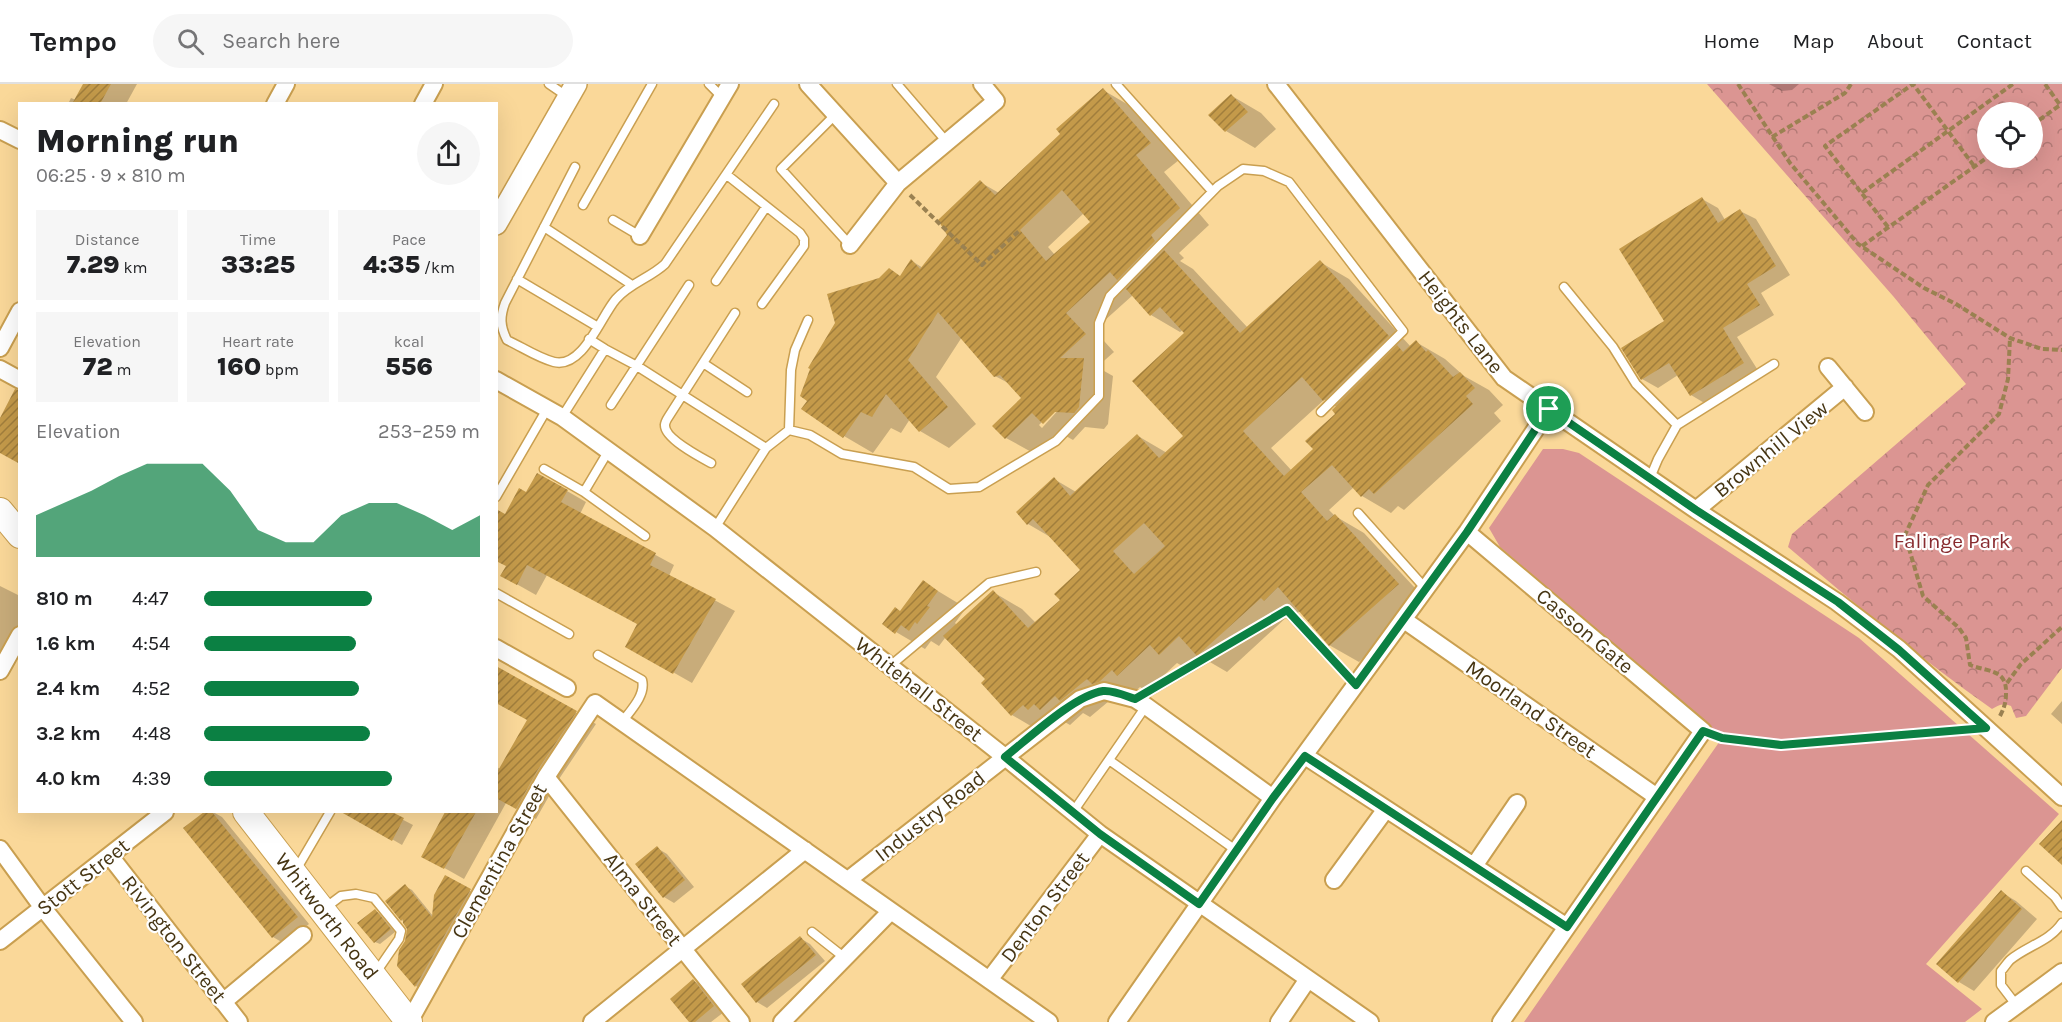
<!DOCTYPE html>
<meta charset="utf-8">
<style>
:root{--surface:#fff;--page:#f6f6f6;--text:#202124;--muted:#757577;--line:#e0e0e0;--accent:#0b8043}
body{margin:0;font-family:Karla,sans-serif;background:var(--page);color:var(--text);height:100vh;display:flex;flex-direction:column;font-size:22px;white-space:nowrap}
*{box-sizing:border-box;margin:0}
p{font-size:20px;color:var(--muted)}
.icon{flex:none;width:33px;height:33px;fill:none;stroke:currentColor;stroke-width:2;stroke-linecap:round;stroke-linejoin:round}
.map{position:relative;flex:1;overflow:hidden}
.side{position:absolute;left:18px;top:18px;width:480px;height:711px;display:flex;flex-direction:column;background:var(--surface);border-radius:0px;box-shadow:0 6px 24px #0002}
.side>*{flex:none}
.controls{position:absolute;left:1977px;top:18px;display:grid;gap:12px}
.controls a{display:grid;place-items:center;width:66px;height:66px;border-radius:50%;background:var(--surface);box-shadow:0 6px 24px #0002;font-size:30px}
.pin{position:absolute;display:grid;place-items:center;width:51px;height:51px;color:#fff;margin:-26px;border:3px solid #fff;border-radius:50%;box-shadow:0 2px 6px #0007}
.round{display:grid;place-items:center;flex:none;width:63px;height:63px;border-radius:32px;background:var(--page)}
.summary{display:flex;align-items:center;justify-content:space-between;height:102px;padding:0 18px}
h1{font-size:33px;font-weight:800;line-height:45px}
.metrics{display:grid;grid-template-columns:repeat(3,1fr);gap:9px;height:102px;padding:6px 18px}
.metrics div{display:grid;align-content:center;border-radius:0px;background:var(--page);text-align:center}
.metrics b{font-size:26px;font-weight:800}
.metrics small{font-size:16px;font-weight:400}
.metrics p{font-size:16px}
.chart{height:168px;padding:12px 18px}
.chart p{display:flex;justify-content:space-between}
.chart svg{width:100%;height:108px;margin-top:6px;fill:var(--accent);opacity:.7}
ul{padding:0 18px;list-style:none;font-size:20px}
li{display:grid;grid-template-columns:96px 72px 1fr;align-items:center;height:45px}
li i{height:15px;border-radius:8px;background:var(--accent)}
header{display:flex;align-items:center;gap:36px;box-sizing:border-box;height:84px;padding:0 30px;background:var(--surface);border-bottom:2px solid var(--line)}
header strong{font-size:28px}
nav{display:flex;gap:33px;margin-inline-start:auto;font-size:21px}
.search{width:420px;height:54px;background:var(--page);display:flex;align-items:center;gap:15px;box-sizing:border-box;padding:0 21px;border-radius:33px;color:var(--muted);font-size:22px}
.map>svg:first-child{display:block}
.green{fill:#db9592}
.park{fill:url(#park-crowns);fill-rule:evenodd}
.shadow{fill:#0003;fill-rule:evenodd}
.building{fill:url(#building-hatch);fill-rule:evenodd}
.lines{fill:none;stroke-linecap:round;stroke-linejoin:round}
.service-casing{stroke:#c99f50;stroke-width:11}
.minor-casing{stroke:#c99f50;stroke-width:20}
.tertiary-casing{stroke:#c99f50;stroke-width:24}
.primary-casing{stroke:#c99f50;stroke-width:28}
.path{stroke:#9a8151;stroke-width:4;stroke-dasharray:6 3;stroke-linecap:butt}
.service{stroke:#fff;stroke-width:8}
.minor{stroke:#fff;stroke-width:16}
.tertiary{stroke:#fff;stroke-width:21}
.primary{stroke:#fff;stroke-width:26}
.route-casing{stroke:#fff;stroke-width:12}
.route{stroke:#0b8043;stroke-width:8}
.labels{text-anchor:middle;stroke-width:4.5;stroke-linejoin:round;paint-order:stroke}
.street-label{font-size:21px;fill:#463513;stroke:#fefefe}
.park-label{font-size:21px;fill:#882b2f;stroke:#fefefe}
</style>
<header>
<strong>Tempo</strong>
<div class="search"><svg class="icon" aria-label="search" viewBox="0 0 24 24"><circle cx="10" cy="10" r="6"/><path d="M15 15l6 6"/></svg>Search here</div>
<nav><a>Home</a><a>Map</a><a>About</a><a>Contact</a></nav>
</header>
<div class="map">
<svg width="2062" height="938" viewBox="0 0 2062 938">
<defs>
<pattern id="park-crowns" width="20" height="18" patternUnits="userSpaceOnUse" patternTransform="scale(1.5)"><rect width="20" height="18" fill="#db9592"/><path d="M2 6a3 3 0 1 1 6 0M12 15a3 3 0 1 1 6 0" fill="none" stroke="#b37a76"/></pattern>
<pattern id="building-hatch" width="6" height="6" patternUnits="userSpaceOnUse" patternTransform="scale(1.5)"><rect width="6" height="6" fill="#c49a4a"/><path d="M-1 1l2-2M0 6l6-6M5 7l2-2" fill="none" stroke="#a17e3c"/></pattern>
</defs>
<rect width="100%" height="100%" fill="#fad899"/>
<path class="green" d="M1543,365H1563L1579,369L1859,554L2059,730L1926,880L1982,925L1965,938H1524L1722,654L1500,463L1489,444Z"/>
<path class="park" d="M1707,0H2062V584L2026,632L2016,634L2011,622C2002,619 1999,621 1992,625C1921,575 1854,519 1788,463L1792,450L1966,300L1893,212ZM1988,28H2032V74H1988Z"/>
<path class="shadow" d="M85,0H137L126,20H68L71,14L76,16Z
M1769,0H1799L1792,6L1782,7Z
M1103,6L1132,23L1179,76L1164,88L1209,141L1179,169L1184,174L1180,177L1193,185L1248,244L1320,178L1349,195L1411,263L1416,258L1445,275L1464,292L1489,306L1503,321L1494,329L1501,337L1404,426L1398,422L1391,429L1362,412L1354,403L1329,426L1335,432L1364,449L1427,517L1359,578L1329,561L1300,527L1294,532L1290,530L1227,588L1203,574L1189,586L1177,579L1147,607L1140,603L1128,614L1115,612L1090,633L1083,629L1070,641L1063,637L1041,648L1012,631L987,595L947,556L945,554L939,562L931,557L925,565L896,548L901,528L923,498L966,524L955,539L957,541L993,508L1022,525L1036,539L1062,516L1082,486L1052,454L1028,440L1018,428L1054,395L1076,408L1138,352L1167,369L1185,352L1186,249L1183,246L1180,248L1151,231L1133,211L1094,246L1114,268L1097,283L1113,292L1108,340L1104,345L1085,343L1073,356L1059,348L1035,370L1006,354L1023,314L1012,301L995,292L962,253L936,293L976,340L949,364L920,347L910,335L901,349L891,344L873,369L844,352L901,193L912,177L923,184L949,151L980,98L999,109L1062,50ZM1084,129L1092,138L1055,171L1048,163ZM1324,316L1337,323V330L1315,365L1292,387L1271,364ZM1059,321L1061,323L1042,344L1039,341Z
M1232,12L1261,29L1276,45L1255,64L1226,47Z
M1702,115L1718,124L1725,136L1740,127L1756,135L1790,191L1761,209L1774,231L1737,253L1759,288L1706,320L1691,311L1678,291L1658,304L1642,295L1666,238Z
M567,407L586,418L580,430L674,481L669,492L735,527L692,599L627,562L639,540L547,491L536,511L502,492L508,482L506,432L527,410Z
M0,502L20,512V541L0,577Z
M496,584L596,640L557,698L536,735L506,719L464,795L425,773V768L447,728H496V683L501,685L529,636Z
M2062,617V640L2051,630Z
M206,728H213L222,733L309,840L285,860L273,853L185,745Z
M348,728H388L413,741L402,761L347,729Z
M657,764L667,770L694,803L674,819L664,813Z
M446,793L477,811L423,906L416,902L399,881L409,845L402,836L405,802L412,806L433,832Z
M2001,808L2016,817L2037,835L1974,907L1959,898Z
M375,827L379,829L395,848L380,860L375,858Z
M800,854L810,860L825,877L767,924L757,918L743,900Z
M694,897L704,903L724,928L711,938H690Z"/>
<path class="building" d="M83,0H111L100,20H72Z
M1103,4L1151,59L1136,71L1180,124L1151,151L1155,157L1117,196L1110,188L1066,229L1086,250L1060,274H1084L1079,323L1074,329L1055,328L1043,340L1032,329L1005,355L992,342L1021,314L1000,291L994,293L938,228L908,276L948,323L919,348L886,310L872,333L861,328L843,354L801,325L807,317L800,312L810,285L808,284L835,239L827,210L879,194L889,184L900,192L911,175L920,185L947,151L938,136L980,96L995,111L1060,50L1056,45ZM1062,106L1090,138L1046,177L1020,146Z
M1231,10L1248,28L1225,48L1208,31Z
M1702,113L1718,139L1740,125L1776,182L1747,200L1760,221L1723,244L1744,279L1690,312L1669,279L1641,296L1621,264L1664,237L1619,165Z
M1164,166L1240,249L1320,176L1389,252L1323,317L1302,293L1243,347L1284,392L1313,365L1305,357L1335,330L1332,326L1397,261L1403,268L1416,256L1426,268L1428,266L1453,293L1460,288L1475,304L1466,312L1473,320L1374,410L1369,405L1361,413L1332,381L1301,408L1327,437L1335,430L1399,500L1329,562L1278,503L1264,517L1261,514L1197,572L1179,552L1159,571L1150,561L1117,592L1112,586L1099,598L1092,600L1087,595L1060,617L1055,612L1040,626L1034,620L1028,626L1023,621L1011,632L981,599L985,595L943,552L993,506L1028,544L1060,516L1054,510L1080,486L1033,435L1027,441L1016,428L1054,393L1070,412L1137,350L1159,374L1183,352L1132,297L1184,249L1160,223L1150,232L1126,205ZM1144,439L1165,462L1134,490L1113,467Z
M15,305L20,306V380L0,369V334Z
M537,389L568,406L561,418L656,469L650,481L716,515L673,590L625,563L637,540L527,481L517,501L500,492L506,482L496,477V425L505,430L519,404L526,408Z
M923,496L938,507L927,522L930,523L917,540L915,538L909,547L901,541L895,550L882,540L895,523L900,527Z
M496,582L577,627L537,687L516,725L496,714V690L527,636L496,619Z
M204,728H212L298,833L272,854L183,744Z
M341,728H392L404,734L392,757Z
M445,728H476L444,785L421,773Z
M2062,736V781L2039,760Z
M657,762L685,796L663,814L635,780Z
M445,791L471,805L415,903L397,882L399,866L405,857L407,845L403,839V835L401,837L385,817L405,800L432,833L434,811Z
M2001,806L2022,825L1958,899L1936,880Z
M375,825L391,845L374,859L357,839Z
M800,852L816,871L756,919L741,900Z
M693,895L714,922L695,938H689L670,915Z"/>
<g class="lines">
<defs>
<path id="service" d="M549,0L568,13
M709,0L722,13
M897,0L946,57
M1116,0L1212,107
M836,30L781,85L850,161
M575,83L505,219C500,233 500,242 507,256C522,263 538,274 554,278C583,285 601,232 616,215C630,199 650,194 665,180L774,20
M727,91L800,149L804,155V162L762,220
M583,121L652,0
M613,136L640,152
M544,143L632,201
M517,195L598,243
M716,197L766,123
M1564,203L1613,263L1636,300L1677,341
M589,255L605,265
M703,279L747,308
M611,321L689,201
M562,333L605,265L637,282L766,364
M789,346L791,286L795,266L808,236
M711,379C700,373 664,354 665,341C665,338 667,335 669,332L735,229
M544,385L584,408L645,452
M1650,394L1658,375L1677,341L1774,280
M584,408L609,366
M496,413L547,325
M1358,429L1425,504
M715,444L766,364L789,346L810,351L842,370L914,383L949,405L979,403L1056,357L1099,312V239L1110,212L1218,102L1243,85L1264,87L1289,98L1403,247L1321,328
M496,509L569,550
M598,571L642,596C646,611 631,626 622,638
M890,582L989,499L1036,488
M1136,615L1287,527L1356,601
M1109,676L1237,767
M1073,728L1146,622
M296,786L330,728
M2026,787L2055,813L2062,823
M325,824L341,812L356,810L374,814L401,847L399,855L375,890
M812,848L845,874
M2017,922L2001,901V887C2004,884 2007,879 2010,876C2027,862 2050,857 2062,839"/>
<path id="minor" d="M808,0L898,99
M1276,0L1504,294L1696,426L1837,518L1899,565L2062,713
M275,20L286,0
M423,20L434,0
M0,46L20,56
M640,152L730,0
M850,161L898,99L996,17L982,0
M0,264L20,227
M1828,283L1865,328
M0,285L20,296
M496,296L562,333L715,444L1005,673L1100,750L1370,938
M1696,426L1845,303
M1467,448L1703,647L1501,938
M1404,536L1657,713
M496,564L567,604
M0,587L20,551
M1305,672L1567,843
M546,693L741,938
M0,765L43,824L134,938
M110,772L239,938
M1474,782L1517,719
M848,796L1080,615L1104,607L1135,615L1146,622L1273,714
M1334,796L1386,725
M0,857L165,728
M989,896L1100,750
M223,918L303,851
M409,938L546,693L595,619L1049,938
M592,938L805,766
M782,938L891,827
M1117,938L1273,714L1467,448L1549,325
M1279,938L1308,895
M1994,938L2062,888"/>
<path id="tertiary" d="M496,140L576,0"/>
<g id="primary">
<path d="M0,427L20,451"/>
<path id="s1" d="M246,728L409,938"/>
</g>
</defs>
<use href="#service" class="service-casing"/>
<use href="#minor" class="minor-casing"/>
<use href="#tertiary" class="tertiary-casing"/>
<use href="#primary" class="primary-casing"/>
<path class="path" d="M1738,0L1790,79L1858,160L1924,204L1956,220L2010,254L2042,265L2062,266
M2032,41L2060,21L2045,0
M1772,53L1845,9L1851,0
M1862,109L2013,0
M910,111L982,181L1020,146
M1888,143L1825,62L1913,0L1974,82
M1862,162L1988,73
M2007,599L2021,580L2062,543
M2000,632C2004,624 2006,619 2006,609C2007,585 1988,588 1970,581L1966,554L1959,544L1923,512L1905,451L1928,401L1999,330L2008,295L2010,254
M1718,653L1781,661L1961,645"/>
<use href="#service" class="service"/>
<use href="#minor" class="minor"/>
<use href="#tertiary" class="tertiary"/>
<use href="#primary" class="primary"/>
</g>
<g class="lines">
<defs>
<path id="route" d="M1549,325L1696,426L1838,518L1899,566L1986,644L1781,661L1722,654L1703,647L1567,843L1305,672L1273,714L1199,820L1100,750L1005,673C1029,654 1075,611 1103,607C1114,606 1126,612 1135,615L1287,526L1356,601L1467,448Z"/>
</defs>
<use href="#route" class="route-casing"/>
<use href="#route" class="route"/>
</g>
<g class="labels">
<g class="street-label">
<text transform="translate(1461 238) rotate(52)" y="7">Heights Lane</text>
<text transform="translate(1771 365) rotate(-39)" y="7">Brownhill View</text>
<text transform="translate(1585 547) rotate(40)" y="7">Casson Gate</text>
<text transform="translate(919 605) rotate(38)" y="7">Whitehall Street</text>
<text transform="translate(1531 625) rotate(35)" y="7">Moorland Street</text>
<text transform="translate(930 732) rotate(-38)" y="7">Industry Road</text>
<text transform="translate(499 777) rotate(-61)" y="7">Clementina Street</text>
<text transform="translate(83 793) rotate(-38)" y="7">Stott Street</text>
<text transform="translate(643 815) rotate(52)" y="7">Alma Street</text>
<text transform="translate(1045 823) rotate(-53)" y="7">Denton Street</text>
<text dy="7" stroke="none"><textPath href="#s1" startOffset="132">Whitworth Road</textPath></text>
<text transform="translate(174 855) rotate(52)" y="7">Rivington Street</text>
</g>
<g class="park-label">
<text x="1952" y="464">Falinge Park</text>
</g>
</g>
</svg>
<div class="controls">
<a><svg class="icon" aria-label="locate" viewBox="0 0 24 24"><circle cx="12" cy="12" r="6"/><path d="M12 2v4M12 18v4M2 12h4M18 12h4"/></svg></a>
</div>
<div class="pin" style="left:1549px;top:325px;background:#1e9e55"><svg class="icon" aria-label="arrive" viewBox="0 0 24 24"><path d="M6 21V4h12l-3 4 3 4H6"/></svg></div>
<section class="side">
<div class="summary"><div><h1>Morning run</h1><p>06:25 · 9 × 810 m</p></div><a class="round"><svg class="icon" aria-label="share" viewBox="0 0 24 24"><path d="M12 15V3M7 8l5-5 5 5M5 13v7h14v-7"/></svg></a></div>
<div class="metrics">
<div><p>Distance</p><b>7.29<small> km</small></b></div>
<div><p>Time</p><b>33:25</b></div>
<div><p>Pace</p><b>4:35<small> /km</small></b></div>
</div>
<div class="metrics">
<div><p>Elevation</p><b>72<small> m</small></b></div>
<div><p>Heart rate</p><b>160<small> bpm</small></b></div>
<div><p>kcal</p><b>556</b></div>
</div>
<div class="chart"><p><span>Elevation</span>253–259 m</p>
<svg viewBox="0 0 160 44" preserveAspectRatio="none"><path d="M0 44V27L10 22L20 17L30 11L40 6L50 6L60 6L70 17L80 33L90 38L100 38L110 27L120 22L130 22L140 27L150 33L160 27V44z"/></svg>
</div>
<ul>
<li><b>810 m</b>4:47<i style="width:61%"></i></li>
<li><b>1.6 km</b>4:54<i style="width:55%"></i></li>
<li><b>2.4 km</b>4:52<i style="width:56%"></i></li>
<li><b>3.2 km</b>4:48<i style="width:60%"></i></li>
<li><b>4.0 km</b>4:39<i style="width:68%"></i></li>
</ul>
</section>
</div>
